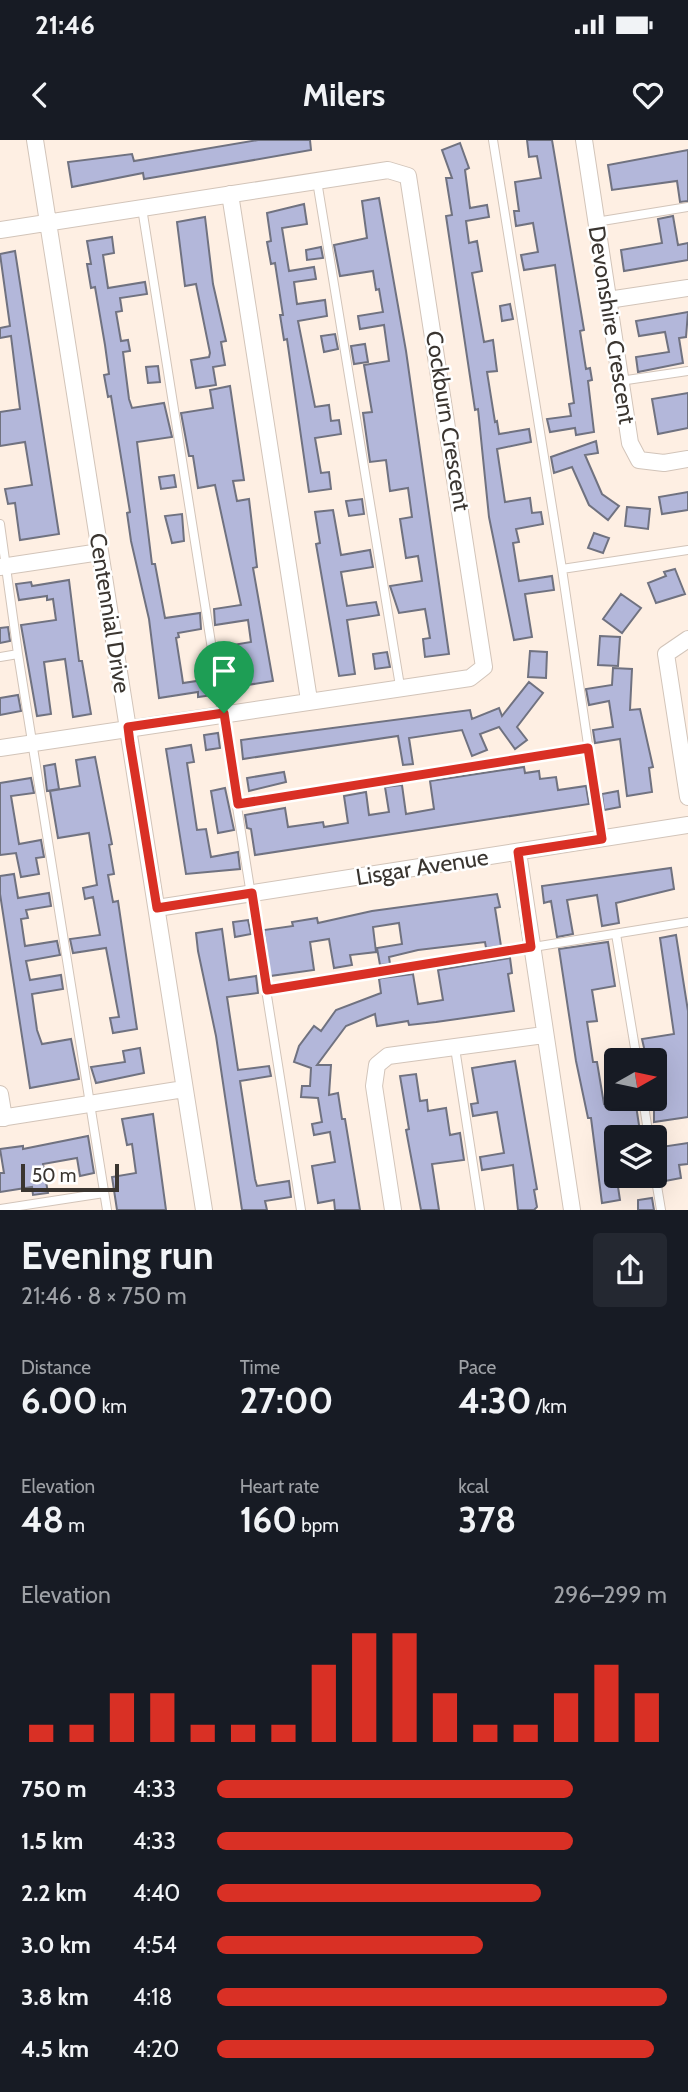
<!DOCTYPE html>
<meta charset="utf-8">
<style>
:root{--surface:#171b24;--page:#242831;--text:#f1f3f6;--muted:#9ea1a6;--accent:#d93025}
body{margin:0;font-family:Cabin,sans-serif;background:var(--page);color:var(--text);height:100vh;display:flex;flex-direction:column;font-size:26px;white-space:nowrap}
*{box-sizing:border-box;margin:0}
p{font-size:23px;color:var(--muted)}
.icon{flex:none;width:38px;height:38px;fill:none;stroke:currentColor;stroke-width:2;stroke-linecap:round;stroke-linejoin:round}
.map{position:relative;height:1070px;overflow:hidden}
.side{display:flex;flex-direction:column;background:var(--surface);flex:1}
.side>*{flex:none}
.needle{width:46px;rotate:81deg}
.buttons{position:absolute;left:604px;top:908px;display:grid;gap:14px}
.buttons a{display:grid;place-items:center;width:63px;height:63px;border-radius:7px;background:var(--surface);box-shadow:0 7px 28px #0002;font-size:35px}
.scale{position:absolute;left:21px;bottom:18px;width:98px;box-sizing:border-box;padding-left:7px;border:4px solid #3a3530;border-top:0;font-size:19px;line-height:24px;white-space:nowrap;color:#3a3530;-webkit-text-stroke:5px #fff;paint-order:stroke}
.pin{position:absolute;display:grid;place-items:center;width:60px;height:60px;color:#fff;margin:-72px -30px;border-radius:50% 50% 50% 0;rotate:-45deg;box-shadow:0 0 7px #0007}
.pin .icon{rotate:45deg}
.round{display:grid;place-items:center;flex:none;width:74px;height:74px;border-radius:7px;background:var(--page)}
.overview{display:flex;align-items:center;justify-content:space-between;height:119px;padding:0 21px}
h1{font-size:38px;font-weight:700;line-height:52px}
.figures{display:grid;grid-template-columns:repeat(3,1fr);gap:10px;height:119px;padding:7px 21px}
.figures div{display:grid;align-content:center}
.figures b{font-size:35px;font-weight:700}
.figures small{font-size:19px;font-weight:400}
.figures p{font-size:19px}
.chart{height:196px;padding:14px 21px}
.chart p{display:flex;justify-content:space-between}
.chart svg{width:100%;height:126px;margin-top:7px;stroke:var(--accent);stroke-width:6}
ul{padding:0 21px;list-style:none;font-size:23px}
li{display:grid;grid-template-columns:112px 84px 1fr;align-items:center;height:52px}
li i{height:18px;border-radius:9px;background:var(--accent)}
.status{display:flex;justify-content:space-between;align-items:center;height:49px;padding:0 35px;background:var(--surface);direction:ltr}
.status svg{height:19px;fill:currentColor}
header{display:flex;justify-content:space-between;align-items:center;height:91px;padding:0 21px;background:var(--surface);font-size:32px;font-weight:700}
.map>svg:first-child{display:block}
.building{fill:#b3b7da;stroke:#707280;stroke-width:2}
.lines{fill:none;stroke-linecap:round;stroke-linejoin:round}
.service-casing{stroke:#d2c4b9;stroke-width:10}
.minor-casing{stroke:#d2c4b9;stroke-width:18}
.service{stroke:#fff;stroke-width:8}
.minor{stroke:#fff;stroke-width:16}
.route-casing{stroke:#fff;stroke-width:14}
.route{stroke:#d93025;stroke-width:9}
.labels{text-anchor:middle;stroke-width:5;stroke-linejoin:round;paint-order:stroke}
.street-label{font-size:23px;fill:#3a3530;stroke:#fff}
</style>
<div class="status"><b>21:46</b><svg viewBox="0 0 49 12"><path d="M0 12V9h3v3zM5 12V6h3v6zM10 12V3h3v9zM15 12V0h3v12zM26 1h20v11H26zM47 4h2v5h-2z"/></svg></div>
<header><svg class="icon" aria-label="back" viewBox="0 0 24 24"><path d="M15 5l-7 7 7 7"/></svg>Milers<svg class="icon" aria-label="heart" viewBox="0 0 24 24"><path d="M12 20l-8-8c-3-5 5-10 8-4 3-6 11-1 8 4z"/></svg></header>
<div class="map">
<svg width="688" height="1070" viewBox="0 0 688 1070">
<rect width="100%" height="100%" fill="#feefe3"/>
<path class="building" d="M258,0H310L311,10L168,35L144,39L143,33L72,47L68,22L132,14L134,21Z
M527,0H552L584,190L580,191L586,229L590,228L592,240L588,241L594,292L576,295L575,288L550,292L547,279L571,276L569,264L574,263L555,125L524,130L521,115L538,112L533,83L516,86L514,71H519L515,42L541,38L537,16L529,17Z
M460,3L469,28L465,30L470,68L487,65L489,77L466,81L469,103L477,101L482,131L472,133L484,202L493,200L497,231L487,232L495,282L497,281L499,294L529,289L531,302L497,309L505,362L530,358L532,373L541,372L543,384L516,389L519,402L513,403L519,441L552,436L554,450L525,454L532,497L514,500L489,377L478,269L475,270L446,76L452,75L446,38H452L442,10Z
M688,10V61L680,62L677,41L612,50L608,25Z
M379,58L406,211L449,514L425,517L423,499L430,498L425,469L399,473L390,446L422,441L418,416L406,418L400,379L412,377L408,348L390,351L386,320L370,322L363,273L372,272L364,225L389,221L384,185L360,189L358,176L383,172L379,149L376,150L373,131L340,136L334,105L367,98L362,61Z
M304,64L307,84L282,88L289,131L314,127L316,139L294,142L297,164L325,160L327,176L298,181L315,267L329,265L331,281L339,280L341,294L315,298L321,333L329,332L331,349L309,352L287,199L284,200L280,175H283L275,123L271,124L267,102L271,101L267,73Z
M673,76L678,105L688,103V120L624,131L621,110L662,103L658,79Z
M205,77L213,144L226,201L221,202L225,225L213,227L216,245L196,248L191,220L209,217L210,213L196,144L185,146L177,82Z
M112,97L114,113L103,115L108,148L145,142L147,154L120,158L122,171L116,172L121,201L128,200L130,211L123,212L129,259L132,268L164,263L172,297L137,302L152,424H155L165,478L200,473L201,489L178,493L179,497L176,498L182,536L183,543L210,539L213,555L198,557V552L159,558L149,479L131,401L127,373L130,372L111,256L108,257L104,235L109,234L105,205L95,147L91,148L87,124H91L87,101Z
M321,107L323,118L307,120L306,110Z
M15,111L59,394L20,400L15,363L8,364L5,349L32,345L25,302L0,306V272L20,269L11,196L0,198V188L10,186L0,114Z
M510,164L513,179L502,181L500,166Z
M688,172L686,197L679,198L683,223L638,232L636,217L669,212L665,192L639,196L636,181Z
M335,194L338,209L324,212L321,196Z
M365,204L368,222L354,224L351,206Z
M158,226L160,242L148,243L146,227Z
M230,246L244,340L233,341L237,361L249,359L257,427L253,428L273,541L234,547L229,517L223,518L221,507L251,502L248,480L215,485L214,469L241,465L215,345L198,348L193,316H189L181,273L213,268L210,250Z
M688,253V288L658,294L652,259Z
M596,301L598,313L585,315L602,354L619,366L608,380L589,365L572,327L554,333L551,317Z
M174,335L176,347L161,349L159,337Z
M688,352V370L662,374L659,357Z
M362,359L364,374L349,376L346,361Z
M627,367L650,369L648,389L625,386Z
M333,370L341,415L370,410L373,427L341,432L347,466L376,462L379,475L347,480L355,534L339,536L316,404L320,403L315,372Z
M182,374L184,401L172,403L165,376Z
M594,393L609,398L603,413L588,408Z
M675,429L685,454L656,463L648,443L666,436L664,432Z
M69,440L79,521H82L91,574L73,577L65,519L44,522L51,574L37,576L21,485L56,480L53,459L47,460V456L19,460L16,444L31,442L32,446Z
M621,454L641,468L622,493L603,479Z
M8,487L10,501L0,503V488Z
M600,496L620,497L618,526L598,525Z
M530,511L547,512L546,538L528,537Z
M387,512L390,527L375,529L373,514Z
M613,528L632,529L630,570L640,569L653,627L649,628L652,652L627,656L620,599L595,603L593,590L613,587L609,561L589,565L586,549L612,545Z
M529,542L543,553L517,587L527,600L515,609L499,587L480,594L487,610L472,616L462,590L409,598L413,624L403,625L398,596L243,619L241,600L470,570L472,579L499,568L502,576Z
M18,555L21,571L0,575V558Z
M218,593L220,608L206,610L204,595Z
M191,605L194,622L187,623L197,690L206,689L211,717L238,712L240,729L186,734L166,609Z
M95,617L112,704L109,705L114,734L108,735L113,762L118,761L137,889L113,893L110,878L119,877L106,808L73,813L70,799L100,795L93,757L85,759L83,748L97,745L89,693L58,698L50,651L80,646L76,620Z
M55,624L59,649L47,651L44,626Z
M524,627L525,633L539,631L540,639L556,637L558,650L586,646L589,664L255,715L251,689L247,688L245,675L285,668L288,687L323,682L324,687L348,683L344,656L366,652L369,675L389,672L385,647L402,645L406,674L434,669L430,641Z
M284,632L286,642L249,651L247,638Z
M31,638L34,653L11,656L19,704L41,700L44,717L36,718L39,734L21,737L16,713L0,715V643Z
M225,648L234,690L218,693L211,651Z
M618,651L620,667L604,670L602,654Z
M671,728L674,749L616,763L619,783L602,786L597,755L567,760L573,794L557,797L551,761L544,763L542,746Z
M14,734L18,758L49,753L51,766L26,770L28,778L21,779L25,806L57,801L60,815L26,821L30,840L61,835L63,849L32,854L37,890L42,904L71,899L79,939L30,948L0,754V736Z
M497,754L500,767L495,768L501,806L486,808L485,802L418,810L389,817L390,824L380,825L377,808L402,804L399,783L373,787L376,812L350,815L352,825L334,828L329,799L310,802L314,830L270,836L264,790L293,786L292,782L317,778L318,783L372,771Z
M248,780L251,794L235,797L233,782Z
M222,789L229,840L256,836L258,853L227,857L238,930L269,926L271,936L240,941L255,1039L257,1046L289,1041L291,1057L265,1061L267,1070H242L216,896L198,811L196,793Z
M676,795L688,871V977L654,982V910L645,912L642,899L674,894L660,798Z
M608,802L615,846L592,850L597,881L587,882L593,922H597L604,964L635,959L639,985L638,989L610,994L620,1060L602,1063L591,978H588L576,921L559,809Z
M510,818L512,833L508,834L514,871L436,882L409,885L408,881L377,886L375,874L346,886L317,925H331L329,955L338,953L342,979H345L360,1070H335L334,1060L318,1063L312,1026L335,1022L330,992L314,995L312,984L322,982L318,958L301,957L302,946H310L311,928L294,922L299,906L314,886L321,891L336,870L381,853L379,839L382,838L413,834L418,864L443,860L438,830Z
M140,908L144,933L96,943L91,927L125,922L123,911Z
M515,921L537,1049L534,1050L537,1067L534,1070H518L513,1025L482,1030L480,1017L504,1013L497,972L473,976L471,964L478,963L472,928Z
M416,934L420,961L427,960L428,971L446,968L450,995L460,993L464,1020L432,1024L439,1070H421L406,990L409,989L400,936Z
M153,974L166,1070H117L112,1037L136,1033L132,1004L127,1005L122,979Z
M88,996L94,1033L80,1036L77,1018L43,1024L48,1053L33,1055L32,1047L0,1052V1033H4L0,1009L23,1006V1009Z
M688,1003V1024L679,1025L681,1038L665,1041L661,1007Z
M652,1058L654,1070H638V1060Z"/>
<g class="lines">
<defs>
<path id="service" d="M493,0L562,429L602,699
M317,41L400,546
M142,68L301,1070
M596,82L688,67
M620,241L688,231
M0,384L18,514L107,1070
M562,429L688,410
M0,517L18,514
M238,664L588,608
M616,794L637,920
M267,850L688,782
M455,908L480,1070
M643,959L649,998
M654,1028L661,1070
M0,1069L104,1053"/>
<path id="minor" d="M35,0L204,1070
M584,0L630,303L639,320L664,323L688,319
M230,54L309,560
M0,90L388,30L408,36L484,527L470,538L0,608
M608,160L688,148
M0,427L100,412
M688,499L666,514L688,657
M518,712L572,1070
M157,768L688,685
M0,954L4,978
M0,978L184,949
M393,1070L374,946L377,925L388,916L544,895"/>
</defs>
<use href="#service" class="service-casing"/>
<use href="#minor" class="minor-casing"/>
<use href="#service" class="service"/>
<use href="#minor" class="minor"/>
</g>
<g class="lines">
<defs>
<path id="route" d="M224,573L238,664L588,608L602,699L518,712L531,807L267,850L252,753L157,768L130,603L128,587Z"/>
</defs>
<use href="#route" class="route-casing"/>
<use href="#route" class="route"/>
</g>
<g class="labels">
<g class="street-label">
<text transform="translate(612 185) rotate(81)" y="8">Devonshire Crescent</text>
<text transform="translate(448 281) rotate(81)" y="8">Cockburn Crescent</text>
<text transform="translate(110 473) rotate(81)" y="8">Centennial Drive</text>
<text transform="translate(422 727) rotate(-9)" y="8">Lisgar Avenue</text>
</g>
</g>
</svg>
<div class="buttons">
<a><svg class="needle" viewBox="-14 -14 28 28"><path d="M0-13l5 13h-10z" fill="#e53935"/><path d="M0 13l5-13h-10z" fill="#9ea1a6"/></svg></a>
<a><svg class="icon" aria-label="layers" viewBox="0 0 24 24"><path d="M12 4l9 5-9 5-9-5zM3 14l9 5 9-5"/></svg></a>
</div>
<div class="scale">50 m</div>
<div class="pin" style="left:224px;top:573px;background:#1e9e55"><svg class="icon" aria-label="arrive" viewBox="0 0 24 24"><path d="M6 21V4h12l-3 4 3 4H6"/></svg></div>
</div>
<section class="side">
<div class="overview"><div><h1>Evening run</h1><p>21:46 · 8 × 750 m</p></div><a class="round"><svg class="icon" aria-label="share" viewBox="0 0 24 24"><path d="M12 15V3M7 8l5-5 5 5M5 13v7h14v-7"/></svg></a></div>
<div class="figures">
<div><p>Distance</p><b>6.00<small> km</small></b></div>
<div><p>Time</p><b>27:00</b></div>
<div><p>Pace</p><b>4:30<small> /km</small></b></div>
</div>
<div class="figures">
<div><p>Elevation</p><b>48<small> m</small></b></div>
<div><p>Heart rate</p><b>160<small> bpm</small></b></div>
<div><p>kcal</p><b>378</b></div>
</div>
<div class="chart"><p><span>Elevation</span>296–299 m</p>
<svg viewBox="0 0 160 44" preserveAspectRatio="none"><path d="M5 44V38M15 44V38M25 44V27M35 44V27M45 44V38M55 44V38M65 44V38M75 44V17M85 44V6M95 44V6M105 44V27M115 44V38M125 44V38M135 44V27M145 44V17M155 44V27"/></svg>
</div>
<ul>
<li><b>750 m</b>4:33<i style="width:79%"></i></li>
<li><b>1.5 km</b>4:33<i style="width:79%"></i></li>
<li><b>2.2 km</b>4:40<i style="width:72%"></i></li>
<li><b>3.0 km</b>4:54<i style="width:59%"></i></li>
<li><b>3.8 km</b>4:18<i style="width:100%"></i></li>
<li><b>4.5 km</b>4:20<i style="width:97%"></i></li>
</ul>
</section>
